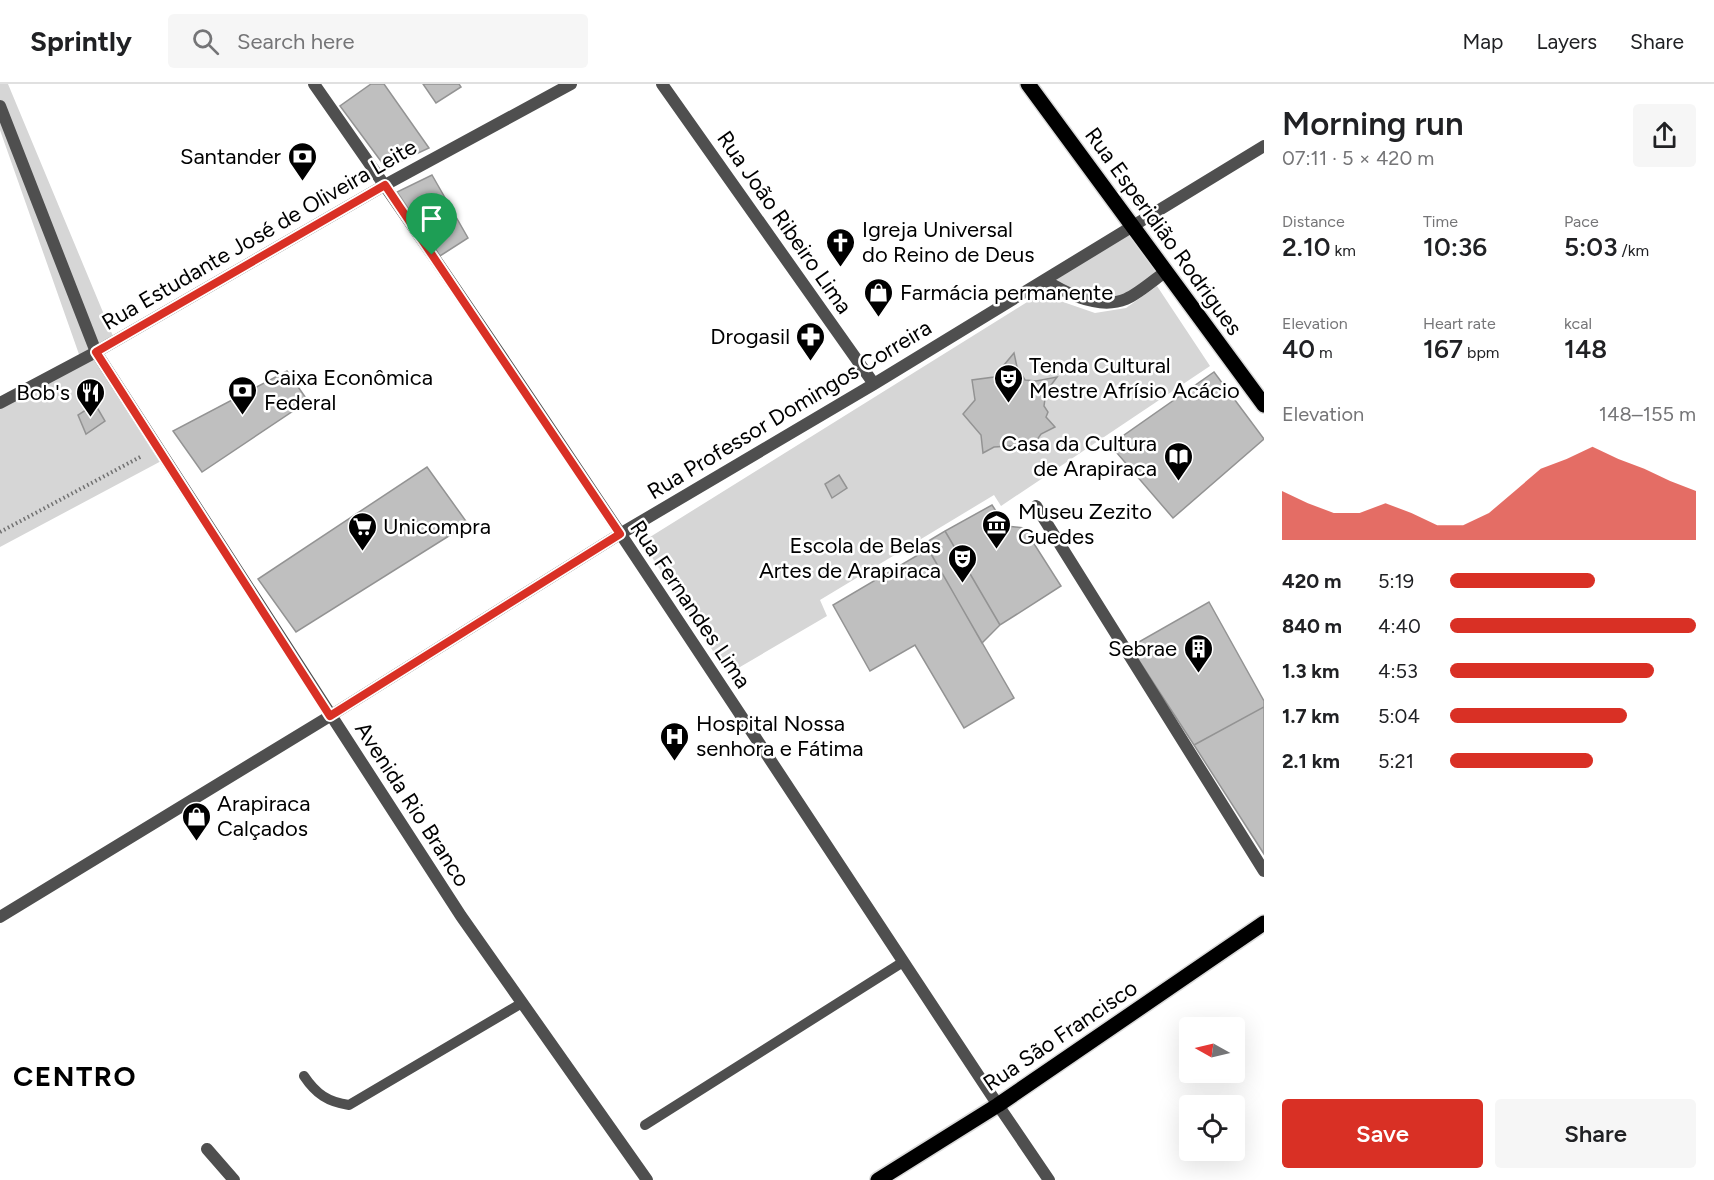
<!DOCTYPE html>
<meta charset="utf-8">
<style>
:root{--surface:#fff;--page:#f6f6f6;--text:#202124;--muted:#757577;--line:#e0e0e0;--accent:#d93025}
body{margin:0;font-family:Figtree,sans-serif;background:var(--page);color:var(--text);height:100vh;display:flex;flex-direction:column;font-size:22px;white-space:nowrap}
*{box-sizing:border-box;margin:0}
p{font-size:20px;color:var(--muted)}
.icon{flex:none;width:33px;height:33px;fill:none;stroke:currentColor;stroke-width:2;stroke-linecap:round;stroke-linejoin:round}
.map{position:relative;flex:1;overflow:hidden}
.panel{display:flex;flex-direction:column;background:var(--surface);width:450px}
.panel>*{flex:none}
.needle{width:39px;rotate:278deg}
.buttons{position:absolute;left:1179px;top:933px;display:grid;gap:12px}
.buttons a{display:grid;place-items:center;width:66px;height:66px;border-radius:6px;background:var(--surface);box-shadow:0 6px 24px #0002;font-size:30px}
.pin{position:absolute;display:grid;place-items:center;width:51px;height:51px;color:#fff;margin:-62px -26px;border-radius:50% 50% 50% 0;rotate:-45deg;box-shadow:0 0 6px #0007}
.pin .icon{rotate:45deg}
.round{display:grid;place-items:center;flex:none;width:63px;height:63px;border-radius:6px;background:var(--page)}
.summary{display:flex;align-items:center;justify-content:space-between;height:102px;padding:0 18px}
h1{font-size:33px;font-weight:600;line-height:45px}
.metrics{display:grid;grid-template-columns:repeat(3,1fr);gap:9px;height:102px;padding:6px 18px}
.metrics div{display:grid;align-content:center}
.metrics b{font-size:26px;font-weight:600}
.metrics small{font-size:16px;font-weight:400}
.metrics p{font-size:16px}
.chart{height:168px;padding:12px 18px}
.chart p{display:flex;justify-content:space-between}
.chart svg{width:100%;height:108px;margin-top:6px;fill:var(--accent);opacity:.7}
.button{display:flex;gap:12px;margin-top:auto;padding:12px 18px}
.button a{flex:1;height:69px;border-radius:6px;background:var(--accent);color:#fff;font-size:24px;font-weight:600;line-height:69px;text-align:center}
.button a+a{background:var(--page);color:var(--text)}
ul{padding:0 18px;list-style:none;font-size:20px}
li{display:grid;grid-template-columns:96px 72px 1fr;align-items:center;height:45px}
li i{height:15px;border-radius:8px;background:var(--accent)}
header{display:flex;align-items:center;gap:36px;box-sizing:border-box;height:84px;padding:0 30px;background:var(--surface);border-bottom:2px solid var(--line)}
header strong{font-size:28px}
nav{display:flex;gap:33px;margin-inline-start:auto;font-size:21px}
.search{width:420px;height:54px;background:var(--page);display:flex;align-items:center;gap:15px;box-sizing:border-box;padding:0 21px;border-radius:6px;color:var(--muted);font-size:22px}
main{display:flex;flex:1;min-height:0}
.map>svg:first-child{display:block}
.green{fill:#d6d6d6}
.building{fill:#bfbfbf;stroke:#939393;stroke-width:1.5}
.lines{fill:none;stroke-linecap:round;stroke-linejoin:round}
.primary-casing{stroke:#dbdbdb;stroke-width:18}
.path{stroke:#717171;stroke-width:4;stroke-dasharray:1.5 3;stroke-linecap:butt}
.service{stroke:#4f4f4f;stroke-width:10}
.pedestrian{stroke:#4f4f4f;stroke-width:12}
.minor{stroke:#4f4f4f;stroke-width:12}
.tertiary{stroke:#4f4f4f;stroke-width:12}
.primary{stroke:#000;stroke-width:15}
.route-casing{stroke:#fff;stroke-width:12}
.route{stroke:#d93025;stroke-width:8}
.labels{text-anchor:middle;stroke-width:5;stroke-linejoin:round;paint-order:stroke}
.poi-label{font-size:22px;fill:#000;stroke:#fff;text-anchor:start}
.street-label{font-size:22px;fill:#000;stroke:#fff}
.district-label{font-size:28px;font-weight:bold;letter-spacing:1.5px;fill:#000;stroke:#fff}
</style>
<header>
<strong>Sprintly</strong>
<div class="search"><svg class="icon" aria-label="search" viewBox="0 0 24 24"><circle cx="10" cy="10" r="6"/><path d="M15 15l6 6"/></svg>Search here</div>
<nav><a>Map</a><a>Layers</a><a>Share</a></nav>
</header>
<main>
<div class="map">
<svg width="1264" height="1096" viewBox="0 0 1264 1096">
<rect width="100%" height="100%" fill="#fff"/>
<path class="green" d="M0,0H8L115,257L96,268L165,375L0,463V324L81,276L0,46Z
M1133,142L1165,188L1126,215L1102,219L1045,196Z
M1157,202L1210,282L1001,422L994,411L820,516L827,532L728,590L642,458L1040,210L1095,229L1126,224Z"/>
<path class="building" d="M371,0H384L429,64L386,84L340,22Z
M423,0H459L461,3L436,19Z
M432,91L468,154L440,172L397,108Z
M1014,269L1017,283L1025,296L1036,297L1057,293L1046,308L1044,322L1048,328L1046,333L1055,343L1041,350L1030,366L1011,362L994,363L983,369L981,351L963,330L975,316L972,296L994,293Z
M287,287L308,317L202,388L173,347Z
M1214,288L1264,355L1173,434L1110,361Z
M95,320L105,337L86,350L78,331Z
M427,383L468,440L296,548L258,495Z
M839,391L847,404L832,414L825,400Z
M992,421L1006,442L1024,444L1061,502L1000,541L945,447Z
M945,447L1000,541L982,559L925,459Z
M928,465L1014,614L964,644L915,561L870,587L833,521Z
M1209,518L1264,617V623L1194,661L1130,563Z
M1264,623V770L1194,661Z"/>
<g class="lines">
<defs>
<path id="primary" d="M1028,0L1264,321
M878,1096L998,1021L1264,839"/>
</defs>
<use href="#primary" class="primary-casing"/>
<path class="path" d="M0,448L142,372"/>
<path class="service" d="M304,992C316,1010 328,1018 349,1021L522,919
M645,1041L903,878"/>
<path class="pedestrian" d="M0,22L96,268"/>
<path class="minor" d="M662,0L874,300
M1045,196C1067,210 1099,226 1126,215C1138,210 1154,196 1165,188
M96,268L461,832L647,1096
M1036,422L1264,787
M0,833L330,632L620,450L874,300L1264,62
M207,1065L234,1096"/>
<path class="tertiary" d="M314,0C549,335 772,680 998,1021L1049,1096
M0,319L96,268L385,101L571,0"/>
<use href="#primary" class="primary"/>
</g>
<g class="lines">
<defs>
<path id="route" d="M385,101L620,450L330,632L96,268Z"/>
</defs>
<use href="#route" class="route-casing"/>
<use href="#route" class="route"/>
</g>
<defs>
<symbol id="bank-pin" viewBox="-11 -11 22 30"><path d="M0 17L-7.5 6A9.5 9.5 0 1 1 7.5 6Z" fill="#000" stroke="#fff"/><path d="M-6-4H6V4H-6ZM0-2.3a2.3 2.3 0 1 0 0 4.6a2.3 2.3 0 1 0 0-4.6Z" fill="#fff"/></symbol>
<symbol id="church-pin" viewBox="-11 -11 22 30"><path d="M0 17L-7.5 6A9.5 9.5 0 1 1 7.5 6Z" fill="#000" stroke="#fff"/><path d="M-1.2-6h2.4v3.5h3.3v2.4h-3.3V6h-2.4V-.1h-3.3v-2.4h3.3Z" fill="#fff"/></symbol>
<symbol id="shop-pin" viewBox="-11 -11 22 30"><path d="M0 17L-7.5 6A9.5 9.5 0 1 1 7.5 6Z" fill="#000" stroke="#fff"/><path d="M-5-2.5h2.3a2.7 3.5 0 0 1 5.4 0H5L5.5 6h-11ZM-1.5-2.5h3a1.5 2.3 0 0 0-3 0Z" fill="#fff"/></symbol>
<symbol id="pharmacy-pin" viewBox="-11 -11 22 30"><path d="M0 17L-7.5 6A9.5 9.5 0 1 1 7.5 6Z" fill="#000" stroke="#fff"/><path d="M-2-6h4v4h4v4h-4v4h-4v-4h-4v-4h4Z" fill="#fff"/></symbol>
<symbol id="theatre-pin" viewBox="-11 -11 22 30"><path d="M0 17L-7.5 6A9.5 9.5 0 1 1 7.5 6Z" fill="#000" stroke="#fff"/><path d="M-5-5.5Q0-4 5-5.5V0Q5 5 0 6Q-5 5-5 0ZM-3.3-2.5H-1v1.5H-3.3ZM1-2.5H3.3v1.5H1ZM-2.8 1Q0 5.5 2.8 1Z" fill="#fff"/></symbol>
<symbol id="restaurant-pin" viewBox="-11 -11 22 30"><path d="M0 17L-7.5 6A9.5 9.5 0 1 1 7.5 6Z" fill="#000" stroke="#fff"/><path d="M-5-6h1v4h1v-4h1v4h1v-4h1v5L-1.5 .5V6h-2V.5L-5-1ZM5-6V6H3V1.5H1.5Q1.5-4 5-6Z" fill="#fff"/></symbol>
<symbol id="library-pin" viewBox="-11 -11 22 30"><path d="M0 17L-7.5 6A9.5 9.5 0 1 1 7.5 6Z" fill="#000" stroke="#fff"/><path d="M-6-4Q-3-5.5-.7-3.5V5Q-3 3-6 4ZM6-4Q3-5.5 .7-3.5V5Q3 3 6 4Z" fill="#fff"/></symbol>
<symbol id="museum-pin" viewBox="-11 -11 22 30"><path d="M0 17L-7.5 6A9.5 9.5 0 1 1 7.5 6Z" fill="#000" stroke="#fff"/><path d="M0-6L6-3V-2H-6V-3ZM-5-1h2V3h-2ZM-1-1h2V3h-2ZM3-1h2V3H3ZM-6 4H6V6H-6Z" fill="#fff"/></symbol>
<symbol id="supermarket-pin" viewBox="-11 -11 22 30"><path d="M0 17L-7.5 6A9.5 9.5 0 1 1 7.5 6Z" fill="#000" stroke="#fff"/><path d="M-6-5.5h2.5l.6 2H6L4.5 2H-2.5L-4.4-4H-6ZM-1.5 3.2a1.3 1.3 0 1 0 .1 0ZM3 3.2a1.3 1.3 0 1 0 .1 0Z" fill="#fff"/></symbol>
<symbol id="building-pin" viewBox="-11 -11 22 30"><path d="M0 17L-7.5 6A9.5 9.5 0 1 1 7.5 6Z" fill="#000" stroke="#fff"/><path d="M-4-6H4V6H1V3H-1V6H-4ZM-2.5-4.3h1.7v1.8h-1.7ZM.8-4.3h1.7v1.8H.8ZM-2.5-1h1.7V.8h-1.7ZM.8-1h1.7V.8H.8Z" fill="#fff"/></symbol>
<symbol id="hospital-pin" viewBox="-11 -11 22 30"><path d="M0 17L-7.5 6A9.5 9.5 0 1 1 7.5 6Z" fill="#000" stroke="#fff"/><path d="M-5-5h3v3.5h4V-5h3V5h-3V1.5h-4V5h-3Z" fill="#fff"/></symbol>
</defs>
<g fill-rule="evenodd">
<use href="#bank-pin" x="286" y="56" width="33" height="45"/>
<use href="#church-pin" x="824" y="142" width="33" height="45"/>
<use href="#shop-pin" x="862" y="192" width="33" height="45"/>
<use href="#pharmacy-pin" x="794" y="236" width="33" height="45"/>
<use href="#theatre-pin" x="992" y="278" width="33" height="45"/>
<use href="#bank-pin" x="226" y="290" width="33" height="45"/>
<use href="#restaurant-pin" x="74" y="292" width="33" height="45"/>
<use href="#library-pin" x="1162" y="356" width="33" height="45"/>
<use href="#museum-pin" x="980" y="424" width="33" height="45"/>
<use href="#supermarket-pin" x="346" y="426" width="33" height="45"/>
<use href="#theatre-pin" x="946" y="458" width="33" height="45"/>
<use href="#building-pin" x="1182" y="548" width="33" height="45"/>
<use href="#hospital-pin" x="658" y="636" width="33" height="45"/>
<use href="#shop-pin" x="180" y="716" width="33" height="45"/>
</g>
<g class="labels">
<g class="poi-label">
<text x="281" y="80" text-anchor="end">Santander</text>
<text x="862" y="153">Igreja Universal<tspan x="862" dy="25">do Reino de Deus</tspan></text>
<text x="900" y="216">Farmácia permanente</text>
<text x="790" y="260" text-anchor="end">Drogasil</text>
<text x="1029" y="289">Tenda Cultural<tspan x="1029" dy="25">Mestre Afrísio Acácio</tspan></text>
<text x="264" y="301">Caixa Econômica<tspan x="264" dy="25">Federal</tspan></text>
<text x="70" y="316" text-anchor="end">Bob's</text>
<text x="1157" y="367" text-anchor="end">Casa da Cultura<tspan x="1157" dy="25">de Arapiraca</tspan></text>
<text x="1018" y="435">Museu Zezito<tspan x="1018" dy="25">Guedes</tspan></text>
<text x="383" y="450">Unicompra</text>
<text x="941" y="469" text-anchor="end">Escola de Belas<tspan x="941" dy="25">Artes de Arapiraca</tspan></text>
<text x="1177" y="572" text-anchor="end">Sebrae</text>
<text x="696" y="647">Hospital Nossa<tspan x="696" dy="25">senhora e Fátima</tspan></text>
<text x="217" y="727">Arapiraca<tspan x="217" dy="25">Calçados</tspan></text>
</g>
<g class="street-label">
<text transform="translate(785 138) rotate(55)" y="8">Rua João Ribeiro Lima</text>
<text transform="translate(1164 147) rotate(54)" y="8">Rua Esperidião Rodrigues</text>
<text transform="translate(259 150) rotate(-30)" y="8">Rua Estudante José de Oliveira Leite</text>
<text transform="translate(789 325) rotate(-31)" y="8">Rua Professor Domingos Correira</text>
<text transform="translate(691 520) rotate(56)" y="8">Rua Fernandes Lima</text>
<text transform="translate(413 720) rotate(57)" y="8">Avenida Rio Branco</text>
<text transform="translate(1060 951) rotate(-34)" y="8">Rua São Francisco</text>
</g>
<g class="district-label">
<text x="75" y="1002">CENTRO</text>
</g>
</g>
</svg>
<div class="buttons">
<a><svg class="needle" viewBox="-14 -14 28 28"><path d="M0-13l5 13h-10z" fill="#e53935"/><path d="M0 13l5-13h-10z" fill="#757577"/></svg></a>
<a><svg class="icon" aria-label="locate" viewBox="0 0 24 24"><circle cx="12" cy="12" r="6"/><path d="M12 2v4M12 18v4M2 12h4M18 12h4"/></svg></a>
</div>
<div class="pin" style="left:432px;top:171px;background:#1e9e55"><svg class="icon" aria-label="arrive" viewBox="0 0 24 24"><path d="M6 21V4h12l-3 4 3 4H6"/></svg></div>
</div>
<section class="panel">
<div class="summary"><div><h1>Morning run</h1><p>07:11 · 5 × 420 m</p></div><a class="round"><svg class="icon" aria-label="share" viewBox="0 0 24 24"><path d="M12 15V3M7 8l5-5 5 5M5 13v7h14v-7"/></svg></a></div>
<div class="metrics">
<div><p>Distance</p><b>2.10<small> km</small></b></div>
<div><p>Time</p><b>10:36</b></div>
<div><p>Pace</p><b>5:03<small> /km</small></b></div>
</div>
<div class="metrics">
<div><p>Elevation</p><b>40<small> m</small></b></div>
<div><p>Heart rate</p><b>167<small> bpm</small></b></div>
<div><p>kcal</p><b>148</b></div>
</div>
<div class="chart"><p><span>Elevation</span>148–155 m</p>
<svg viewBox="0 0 160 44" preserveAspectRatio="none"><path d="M0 44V24L10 29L20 33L30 33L40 29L50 33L60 38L70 38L80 33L90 24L100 15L110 11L120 6L130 11L140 15L150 20L160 24V44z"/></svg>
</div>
<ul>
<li><b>420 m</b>5:19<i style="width:59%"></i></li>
<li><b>840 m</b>4:40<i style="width:100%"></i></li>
<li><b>1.3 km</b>4:53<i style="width:83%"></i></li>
<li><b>1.7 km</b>5:04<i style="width:72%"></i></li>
<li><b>2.1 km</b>5:21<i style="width:58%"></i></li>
</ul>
<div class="button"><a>Save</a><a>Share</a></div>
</section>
</main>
